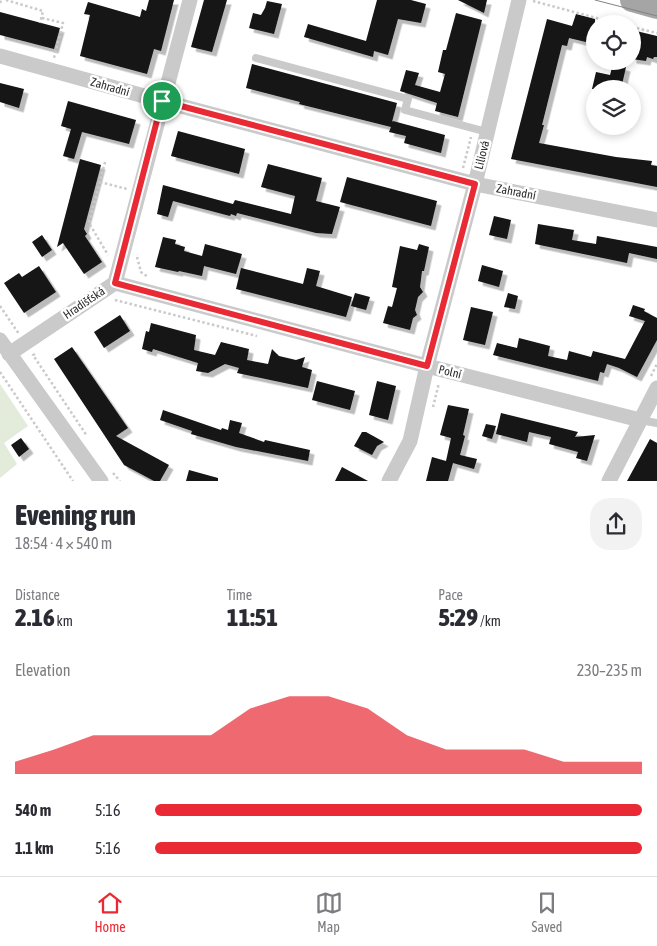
<!DOCTYPE html>
<meta charset="utf-8">
<style>
:root{--surface:#fff;--page:#f2f2f3;--text:#2b2b33;--muted:#7c7c81;--line:#e1e1e2;--accent:#e92a35}
body{margin:0;font-family:"Asap Condensed",sans-serif;background:var(--page);color:var(--text);height:100vh;display:flex;flex-direction:column;font-size:19px;white-space:nowrap}
*{box-sizing:border-box;margin:0}
p{font-size:16px;color:var(--muted)}
.icon{flex:none;width:28px;height:28px;fill:none;stroke:currentColor;stroke-width:2;stroke-linecap:round;stroke-linejoin:round}
.map{position:relative;height:481px;overflow:hidden}
.details{display:flex;flex-direction:column;background:var(--surface);flex:1}
.details>*{flex:none}
.controls{position:absolute;left:586px;top:15px;display:grid;gap:10px}
.controls a{display:grid;place-items:center;width:55px;height:55px;border-radius:50%;background:var(--surface);box-shadow:0 2px 8px #0003;font-size:25px}
.pin{position:absolute;display:grid;place-items:center;width:42px;height:42px;color:#fff;margin:-21px;border:2px solid #fff;border-radius:50%;box-shadow:0 1px 5px #0007}
.round{display:grid;place-items:center;flex:none;width:52px;height:52px;border-radius:20px;background:var(--page)}
.headline{display:flex;align-items:center;justify-content:space-between;height:85px;padding:0 15px}
h1{font-size:28px;font-weight:800;line-height:38px}
.figures{display:grid;grid-template-columns:repeat(3,1fr);gap:8px;height:85px;padding:5px 15px}
.figures div{display:grid;align-content:center}
.figures b{font-size:25px;font-weight:800}
.figures small{font-size:14px;font-weight:400}
.figures p{font-size:14px}
.chart{height:140px;padding:10px 15px}
.chart p{display:flex;justify-content:space-between}
.chart svg{width:100%;height:90px;margin-top:5px;fill:var(--accent);opacity:.7}
ul{padding:0 15px;list-style:none;font-size:16px}
li{display:grid;grid-template-columns:80px 60px 1fr;align-items:center;height:38px}
li i{height:12px;border-radius:6px;background:var(--accent)}
.menu{display:flex;justify-content:space-around;align-items:center;height:70px;border-top:1px solid var(--line);background:var(--surface);font-size:14px;color:var(--muted)}
.menu a{display:grid;justify-items:center;gap:2px}
.menu .on{color:var(--accent)}
.map>svg:first-child{display:block}
.green{fill:#e3ebda}
.building{fill:#141414;filter:url(#shadow)}
.lines{fill:none;stroke-linecap:round;stroke-linejoin:round}
.path{stroke:#cacaca;stroke-width:2.5;stroke-dasharray:2.5 2.5;stroke-linecap:butt}
.lane{stroke:#cacaca;stroke-width:8}
.street{stroke:#cacaca;stroke-width:15}
.primary{stroke:#a5a5a5;stroke-width:24}
.tram{stroke:#828282;stroke-width:1}
.route-casing{stroke:#fff;stroke-width:10}
.route{stroke:#e92a35;stroke-width:6}
.labels{text-anchor:middle;stroke-width:5;stroke-linejoin:round;paint-order:stroke}
.street-label{font-size:12px;fill:#2d2d2d;stroke:#fff}
</style>
<div class="map">
<svg width="657" height="481" viewBox="0 0 657 481">
<defs>
<filter id="shadow"><feDropShadow dx="4.5" dy="4.5" stdDeviation="0" flood-color="#0004"/></filter>
</defs>
<rect width="100%" height="100%" fill="#fff"/>
<path class="green" d="M0,384L28,426L4,443L17,464L0,478Z"/>
<path class="building" d="M149,0H174L161,51L154,49L147,74L80,56L90,15L84,14L88,2L140,17L142,9L146,11Z
M204,0H227L212,52L191,47Z
M377,0H411L426,4L421,23L398,19L388,55L374,51L373,57L304,37L308,24L366,41Z
M458,0H487L484,13Z
M267,1L282,4L274,34L249,28L253,13L261,15L265,8Z
M0,12L60,28L54,49L0,35Z
M456,13L482,20L458,117L435,111L437,103L400,91L406,70L419,73L415,85L440,92L445,74L438,72L443,50H446Z
M576,14L595,19V42L587,40L586,42L569,38L567,46L562,45L542,125H544L539,143L616,157L652,161L651,165L657,166V187L511,159L547,19L572,26Z
M632,30L657,36V57H654L653,59L647,57L646,61L632,59Z
M252,64L397,103L392,122L393,121L445,135L441,153L404,143L406,136L389,132L391,127L299,104L300,102L246,88Z
M613,64L626,67L621,89H592L596,72L610,75Z
M0,83L24,89L19,108L0,102Z
M68,101L136,120L129,144L82,132L74,159L63,156L71,129L61,126Z
M178,131L245,149L239,174L171,156Z
M80,159L101,165L84,229L87,234L85,236L102,262L84,274L63,243L57,247Z
M268,164L322,178L316,201L340,207L332,234L316,233L237,213L236,216L231,214L230,216L173,201L168,217L157,214L163,185L233,204L235,200L291,214L295,196L261,187Z
M347,177L437,201L431,226L340,202Z
M494,216L511,220L507,239L489,235Z
M538,224L574,230L572,240L596,244L597,236L657,247V259L629,253L627,263L535,244Z
M42,235L52,250L42,257L32,242Z
M163,237L176,240L175,244L185,247L184,251L202,256L205,244L242,254L236,274L204,266L202,276L179,271L178,272L155,267Z
M419,244L429,247L424,271H422L420,287L423,292L418,297L415,310L417,315L413,318L410,330L383,323L388,306L392,307L397,288L392,287L400,246L417,250Z
M482,265L503,271L499,287L478,281Z
M39,266L56,292L24,313L4,283L19,273L22,277Z
M241,268L303,284L307,268L320,271L316,286L352,297L346,317L236,289Z
M355,293L370,297L366,310L351,306Z
M508,293L518,296L515,309L504,307Z
M633,305L645,309L644,311L657,318V340L637,377L619,368L607,364L604,373L600,372L598,381L493,355L497,343L517,348L519,338L550,346L548,356L567,360L569,351L591,357L593,351L625,359L645,321L629,316Z
M471,307L493,312L485,345L463,340Z
M120,315L130,331L104,348L94,332Z
M151,323L196,335L194,350L215,355L221,342L249,349L247,360L268,364L272,349L279,356L296,360L305,357L302,367L312,370L308,388L237,373L239,368L225,364L208,373L196,371L198,363L153,349L152,352L142,349L146,331L149,332Z
M72,347L128,428L116,436L169,465L160,481H154L124,465L54,359Z
M317,381L355,391L350,410L312,400Z
M377,381L396,386L388,420L369,415Z
M448,405L469,409L463,435L465,436L460,455L477,459L474,469L453,463L448,481H426L432,457L446,461L451,438L440,435Z
M163,410L221,430L222,428L228,430L230,420L242,423L239,433L264,442L265,440L310,450L308,461L236,447L191,434L192,431L160,420Z
M501,413L578,432L575,437L595,435L587,461L576,458L578,452L549,444L551,437L529,432L527,442L496,434Z
M486,424L496,426L492,439L482,436Z
M362,432H366L384,442L377,446L372,455L354,446Z
M21,438L29,449L19,457L11,445Z
M650,439L657,443V481H627Z
M342,467L368,481H335Z
M189,470L218,478V481H186Z"/>
<g class="lines">
<path class="path" d="M6,0L43,11L40,23
M533,1L619,24
M0,3L1,0
M42,18L63,23L54,58
M632,27L657,33
M105,162L89,223L108,255
M463,168L471,137
M100,182L127,189
M137,257L141,272L148,277
M115,300L257,336
M0,306L19,334
M35,354L33,355L87,436
M0,372L73,481
M651,376L657,364
M433,407L439,383
M113,473L120,481"/>
<path class="lane" d="M256,58L408,99L405,110L487,132
M640,420L657,423"/>
<path class="street" d="M0,56L162,101L475,184L657,220
M115,283L427,366L640,420
M0,340L101,481
M9,354L115,283L190,0
M389,481L410,441L427,366L475,184L519,0
M609,481L657,388"/>
<path class="primary" d="M632,0L657,7"/>
<path class="tram" d="M595,0L657,16"/>
</g>
<g class="lines">
<defs>
<path id="route" d="M162,101L475,184L427,366L115,283Z"/>
</defs>
<use href="#route" class="route-casing"/>
<use href="#route" class="route"/>
</g>
<g class="labels">
<g class="street-label">
<text transform="translate(110 87) rotate(16)" y="4">Zahradní</text>
<text transform="translate(482 155) rotate(-76)" y="4">Liliová</text>
<text transform="translate(516 192) rotate(11)" y="4">Zahradní</text>
<text transform="translate(84 303) rotate(-34)" y="4">Hradišťská</text>
<text transform="translate(450 372) rotate(14)" y="4">Polní</text>
</g>
</g>
</svg>
<div class="controls">
<a><svg class="icon" aria-label="locate" viewBox="0 0 24 24"><circle cx="12" cy="12" r="6"/><path d="M12 2v4M12 18v4M2 12h4M18 12h4"/></svg></a>
<a><svg class="icon" aria-label="layers" viewBox="0 0 24 24"><path d="M12 4l9 5-9 5-9-5zM3 14l9 5 9-5"/></svg></a>
</div>
<div class="pin" style="left:162px;top:101px;background:#1e9e55"><svg class="icon" aria-label="arrive" viewBox="0 0 24 24"><path d="M6 21V4h12l-3 4 3 4H6"/></svg></div>
</div>
<section class="details">
<div class="headline"><div><h1>Evening run</h1><p>18:54 · 4 × 540 m</p></div><a class="round"><svg class="icon" aria-label="share" viewBox="0 0 24 24"><path d="M12 15V3M7 8l5-5 5 5M5 13v7h14v-7"/></svg></a></div>
<div class="figures">
<div><p>Distance</p><b>2.16<small> km</small></b></div>
<div><p>Time</p><b>11:51</b></div>
<div><p>Pace</p><b>5:29<small> /km</small></b></div>
</div>
<div class="chart"><p><span>Elevation</span>230–235 m</p>
<svg viewBox="0 0 160 44" preserveAspectRatio="none"><path d="M0 44V38L10 32L20 25L30 25L40 25L50 25L60 12L70 6L80 6L90 12L100 25L110 32L120 32L130 32L140 38L150 38L160 38V44z"/></svg>
</div>
<ul>
<li><b>540 m</b>5:16<i style="width:100%"></i></li>
<li><b>1.1 km</b>5:16<i style="width:100%"></i></li>
</ul>
</section>
<nav class="menu">
<a class="on"><svg class="icon" aria-label="home" viewBox="0 0 24 24"><path d="M3 11l9-7 9 7M6 9v11h12V9"/></svg>Home</a>
<a><svg class="icon" aria-label="map" viewBox="0 0 24 24"><path d="M3 6l6-2 6 2 6-2v14l-6 2-6-2-6 2zM9 4v14M15 6v14"/></svg>Map</a>
<a><svg class="icon" aria-label="saved" viewBox="0 0 24 24"><path d="M7 4h10v16l-5-4-5 4z"/></svg>Saved</a>
</nav>
